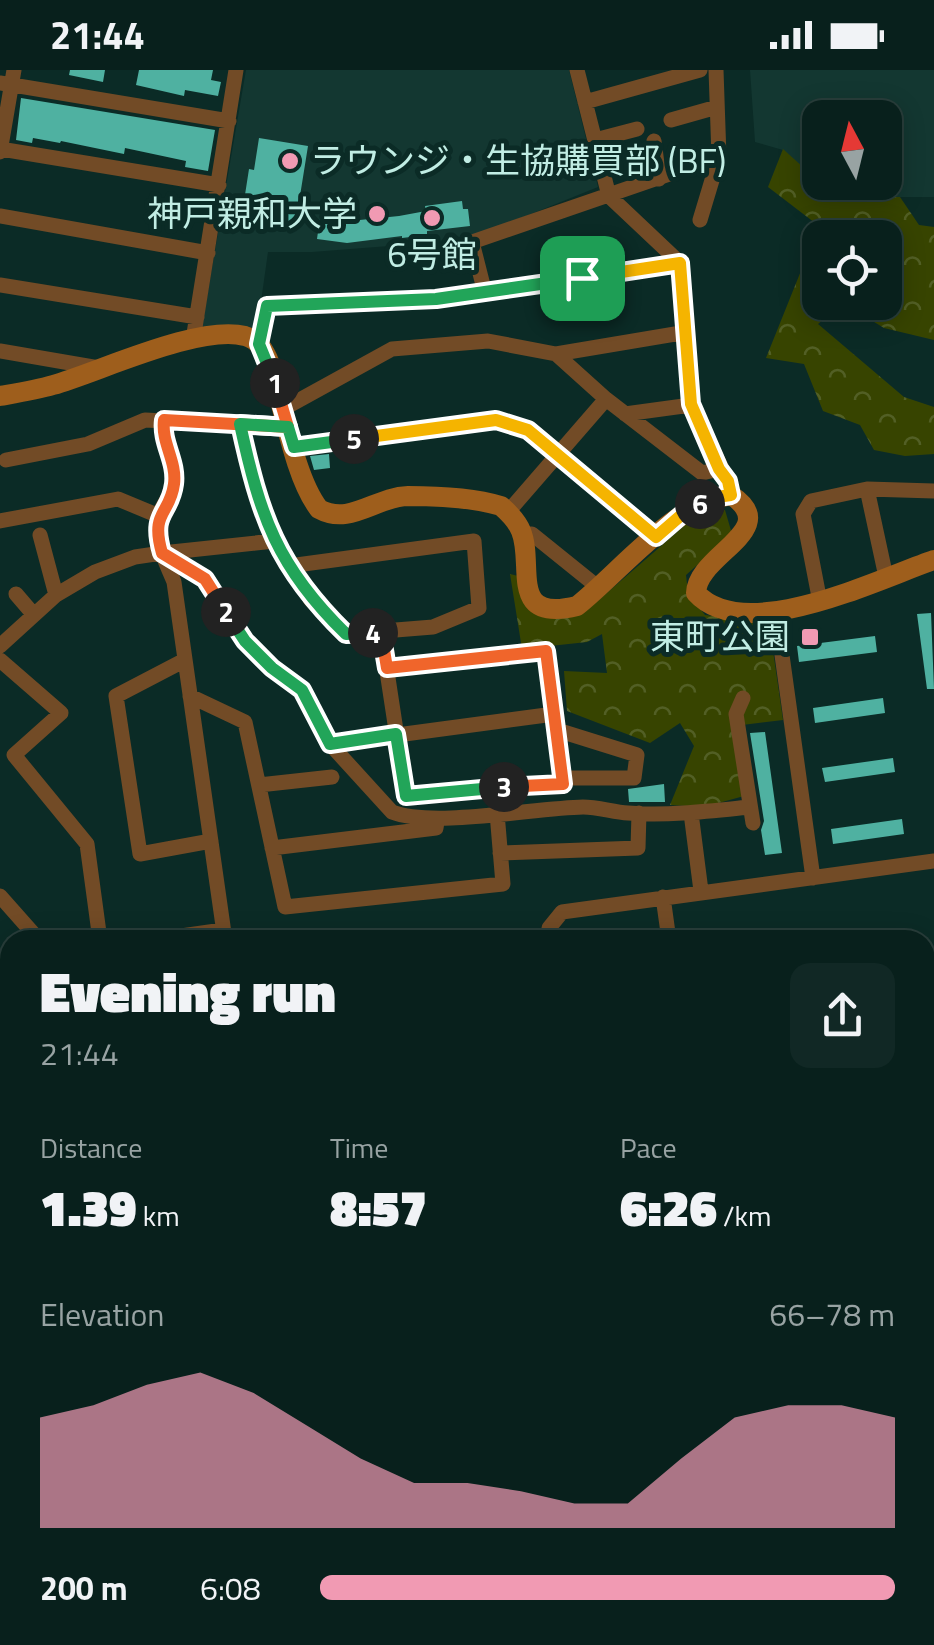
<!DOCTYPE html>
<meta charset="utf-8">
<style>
:root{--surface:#08201c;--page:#112825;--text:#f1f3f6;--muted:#98a3a3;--line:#293e3b;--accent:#f19ab3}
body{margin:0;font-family:"Titillium Web","Noto Sans JP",sans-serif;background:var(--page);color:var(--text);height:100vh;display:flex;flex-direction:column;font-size:38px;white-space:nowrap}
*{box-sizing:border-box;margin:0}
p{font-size:32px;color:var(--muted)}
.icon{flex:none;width:55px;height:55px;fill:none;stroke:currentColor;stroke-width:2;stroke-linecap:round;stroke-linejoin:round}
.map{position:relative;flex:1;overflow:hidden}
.panel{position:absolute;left:0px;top:860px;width:935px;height:715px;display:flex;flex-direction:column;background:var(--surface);border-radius:30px 30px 0 0;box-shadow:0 5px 25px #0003,0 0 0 2px var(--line)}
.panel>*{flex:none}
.needle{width:65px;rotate:353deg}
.fabs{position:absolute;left:802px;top:30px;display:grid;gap:20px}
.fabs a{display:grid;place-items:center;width:100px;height:100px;border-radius:20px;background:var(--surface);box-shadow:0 5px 25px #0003,0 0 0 2px var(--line);font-size:50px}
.pin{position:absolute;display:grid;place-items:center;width:85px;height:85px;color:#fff;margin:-42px;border-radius:20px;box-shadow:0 5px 15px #0006}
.km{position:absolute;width:50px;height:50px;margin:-25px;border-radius:50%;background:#222;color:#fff;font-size:28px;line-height:50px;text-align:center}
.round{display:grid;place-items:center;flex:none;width:105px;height:105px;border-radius:20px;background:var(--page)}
.overview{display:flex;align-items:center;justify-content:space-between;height:170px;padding:0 40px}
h1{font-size:55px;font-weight:800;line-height:75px}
.stats{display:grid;grid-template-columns:repeat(3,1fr);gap:15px;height:170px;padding:10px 40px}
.stats div{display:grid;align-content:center}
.stats b{font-size:50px;font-weight:800}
.stats small{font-size:28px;font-weight:400}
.stats p{font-size:28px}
.chart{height:280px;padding:20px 40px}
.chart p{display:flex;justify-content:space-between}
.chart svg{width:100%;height:180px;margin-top:10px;fill:var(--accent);opacity:.7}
ul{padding:0 40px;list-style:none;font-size:32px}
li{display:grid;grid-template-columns:160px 120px 1fr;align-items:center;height:75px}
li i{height:25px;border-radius:12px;background:var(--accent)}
.status{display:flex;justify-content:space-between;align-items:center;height:70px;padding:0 50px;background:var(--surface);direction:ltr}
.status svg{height:28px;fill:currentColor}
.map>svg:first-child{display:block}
.built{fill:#133731;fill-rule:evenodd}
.forest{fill:url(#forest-crowns);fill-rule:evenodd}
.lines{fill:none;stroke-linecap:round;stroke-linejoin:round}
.stream{stroke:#4d476a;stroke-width:4}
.building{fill:#4fb1a1}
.path{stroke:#5a7f78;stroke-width:2.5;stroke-dasharray:10 5;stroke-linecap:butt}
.lane{stroke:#724b26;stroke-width:8}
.street{stroke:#724b26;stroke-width:15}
.secondary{stroke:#9e5e1c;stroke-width:20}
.primary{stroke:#bf6d03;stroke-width:22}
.split-1-casing{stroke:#fff;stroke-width:20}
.split-2-casing{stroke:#fff;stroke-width:20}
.split-3-casing{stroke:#fff;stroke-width:20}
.split-4-casing{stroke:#fff;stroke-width:20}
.split-5-casing{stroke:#fff;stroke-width:20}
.split-6-casing{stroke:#fff;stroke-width:20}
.split-7-casing{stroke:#fff;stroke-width:20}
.split-1{stroke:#22a559;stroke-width:12}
.split-2{stroke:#f0652b;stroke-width:12}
.split-3{stroke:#22a559;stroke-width:12}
.split-4{stroke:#f0652b;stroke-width:12}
.split-5{stroke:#22a559;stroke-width:12}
.split-6{stroke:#f5b400;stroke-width:12}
.split-7{stroke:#f5b400;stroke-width:12}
.poi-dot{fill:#f19ab3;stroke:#0b2b26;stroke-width:4}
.labels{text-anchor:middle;stroke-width:10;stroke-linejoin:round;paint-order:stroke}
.poi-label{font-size:35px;fill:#c1ede4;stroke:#0b2b26;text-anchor:end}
</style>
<div class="status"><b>21:44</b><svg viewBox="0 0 49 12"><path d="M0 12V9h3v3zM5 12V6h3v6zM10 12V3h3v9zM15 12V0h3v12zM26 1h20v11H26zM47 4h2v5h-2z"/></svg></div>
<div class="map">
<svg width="934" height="1575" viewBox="0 0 934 1575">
<defs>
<pattern id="forest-crowns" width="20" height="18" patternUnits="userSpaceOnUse" patternTransform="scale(2.5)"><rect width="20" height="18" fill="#374400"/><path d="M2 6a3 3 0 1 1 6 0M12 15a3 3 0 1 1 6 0" fill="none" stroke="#525f25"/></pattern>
</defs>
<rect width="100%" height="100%" fill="#0b2b26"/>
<path class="built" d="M246,0H569L598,117L466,170L312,182H268L257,260L201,262Z
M750,0H934V127H841L825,117L783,80L755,72ZM820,48H885V112H820Z
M287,1565H666L667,1575H269Z"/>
<path class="forest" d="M783,79L825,117L841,126L900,127L919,155L934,157V270L884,258L843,233L818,254L904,327L934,337V384L905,386L874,380L860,355L823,341L804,294L766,288L819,156L768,117ZM820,168H885V232H820Z
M706,437L725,440L732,464L686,505L688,523L705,545L769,553L783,650L734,656L744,726L704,737L670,735L694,676L680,653L650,673L567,641L564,601L607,603L602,564L587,572L522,579L510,504L518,506L544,545L566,548L585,542Z"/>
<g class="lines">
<path class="stream" d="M0,1333L5,1331L10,1315"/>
</g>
<path class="building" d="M70,0H105L103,12L69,5Z
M139,0H213L211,10L221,12L218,26L185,20L184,26L136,15Z
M21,28L215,60L208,101L185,97L186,91L125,78L124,84L61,71L60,73L33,68L32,73L16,70Z
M259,68L308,76L295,157L246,150L247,145L242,144L249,99L254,100Z
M462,131L463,139H468L470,156L427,161V165L402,168V166L347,173L317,169L320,147L350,151L399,146L426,141L425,136Z
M329,384L330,398L314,400L310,386Z
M931,543L934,619H927L917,544Z
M875,566L877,582L799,592L797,576Z
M883,628L885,643L815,653L813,638Z
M765,662L782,783L765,785L761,760L764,751L750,663Z
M893,688L895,702L825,712L822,698Z
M664,714L665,732H629L628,719Z
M902,749L904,764L833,774L831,759Z"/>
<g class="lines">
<path class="path" d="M0,900L10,892"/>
<path class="lane" d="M402,1575L412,1565"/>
<path class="street" d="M577,0L609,126L680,193L691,335L728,411L731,425
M0,13L229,51
M585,32L700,0
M671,50L717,37
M595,70L637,59
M654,71L659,109
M0,79L219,115
M0,82L14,0
M0,146L208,183
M700,150L719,87L716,0
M0,215L197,247
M485,223L472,172L719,87
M193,270L236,0
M259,274L267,236L436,229L680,193
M0,281L99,298
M556,284L606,329L702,403L719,399
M283,339L392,279L488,271L556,284L687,262
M625,344L691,335
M164,350C161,371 172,386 174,405C175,420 166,429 160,442C151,466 165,490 174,512L225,870
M240,353C251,404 262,451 289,496L474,471L479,538L433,557L346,564L310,529
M294,377L496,350L528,360L656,467
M6,390L88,374L145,350L288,357
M867,419L886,507
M508,442L606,329
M0,451L118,429L159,446
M523,464H532L599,518
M40,465L56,525
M162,483L274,471
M16,524L34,545
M820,532L803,444L811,431L867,419L934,421
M776,542L813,808
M381,562L406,726L563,714L547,581L387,598
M0,576L56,525L95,502L135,487L162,483L205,509L245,571L272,598L301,620L330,674L392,742C433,758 534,738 583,737C598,737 613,742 628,743C669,746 710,741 750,737
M0,590L61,643L14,685L87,774L100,870
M185,590L116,626L140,784L211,771
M190,626L245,652L285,837L503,814L497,743
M743,628L736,644L753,753
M557,660L637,685L634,708H563
M330,674L554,644
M259,715L332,707
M691,743L701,821
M272,778L436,758L437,752
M500,783L638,778L639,743
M0,826L39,870
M663,827L669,870
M153,870L223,860
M551,870L549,858L562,842L934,791
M925,941L934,940
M925,1006L934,1004
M0,1060L10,1045
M925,1072L934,1071
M925,1119L934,1118
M0,1127L10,1112
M925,1133L931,1182
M0,1214L10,1216
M925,1234L934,1236
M0,1273L10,1266
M925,1301L934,1304
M0,1318L10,1300
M925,1444H934
M0,1446L10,1441
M925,1490L934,1473
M0,1521L10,1516
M43,1575L62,1565
M713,1575L716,1565
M772,1575L773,1565
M869,1575L877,1565"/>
<path class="secondary" d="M0,326C17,323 36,320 53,315C99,302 199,254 245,266C259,270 265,281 270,294C283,334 294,407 319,439C350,456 375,427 408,426C436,426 474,428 501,436C509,443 517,451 521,461C535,495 507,553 577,536C622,500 674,433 731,425C784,460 697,484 696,523C744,576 878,509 934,490
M832,1565V1575"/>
<path class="primary" d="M925,1349L934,1352
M0,1393L10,1388"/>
</g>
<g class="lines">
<defs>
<path id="split-1" d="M275,313L259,274L267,236L436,229L582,208"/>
<path id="split-2" d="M226,542L205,509L162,483C150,441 170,445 174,414C177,391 161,373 164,350L288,357L275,313"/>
<path id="split-3" d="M226,542L245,571L272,598L302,620L330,674L396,664L406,726L504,717"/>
<path id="split-4" d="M373,563L381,562L387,598L546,581L563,714L504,717"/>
<path id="split-5" d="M354,369L294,377L288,357L240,354C260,446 277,497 346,564L373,563"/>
<path id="split-6" d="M354,369L496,350L528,360L656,467L686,441L700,434"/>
<path id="split-7" d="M582,208L680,193L691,334L719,399L728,411L731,425L710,428L700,434"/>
</defs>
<use href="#split-1" class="split-1-casing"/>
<use href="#split-2" class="split-2-casing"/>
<use href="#split-3" class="split-3-casing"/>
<use href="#split-4" class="split-4-casing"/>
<use href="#split-5" class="split-5-casing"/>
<use href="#split-6" class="split-6-casing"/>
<use href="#split-7" class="split-7-casing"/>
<use href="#split-1" class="split-1"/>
<use href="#split-2" class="split-2"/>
<use href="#split-3" class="split-3"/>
<use href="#split-4" class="split-4"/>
<use href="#split-5" class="split-5"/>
<use href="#split-6" class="split-6"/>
<use href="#split-7" class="split-7"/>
</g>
<g class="poi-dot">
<circle cx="290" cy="91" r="10"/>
<circle cx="377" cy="144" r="10"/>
<circle cx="432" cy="148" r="10"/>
<rect x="800" y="557" width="20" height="20" rx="5"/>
</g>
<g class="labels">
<g class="poi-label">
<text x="310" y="103" text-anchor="start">ラウンジ・生協購買部 (BF)</text>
<text x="357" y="156">神戸親和大学</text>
<text x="432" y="197" text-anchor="middle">6号館</text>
<text x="790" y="579">東町公園</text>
</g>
</g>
</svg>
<div class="fabs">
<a><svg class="needle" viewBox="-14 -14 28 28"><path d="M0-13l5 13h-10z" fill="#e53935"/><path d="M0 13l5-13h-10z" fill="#98a3a3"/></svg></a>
<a><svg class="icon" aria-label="locate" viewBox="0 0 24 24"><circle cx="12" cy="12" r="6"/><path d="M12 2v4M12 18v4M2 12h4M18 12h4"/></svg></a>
</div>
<div class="pin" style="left:582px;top:208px;background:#1e9e55"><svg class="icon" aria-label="arrive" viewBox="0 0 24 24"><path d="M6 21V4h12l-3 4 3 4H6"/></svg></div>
<b class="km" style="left:275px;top:313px">1</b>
<b class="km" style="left:226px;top:542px">2</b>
<b class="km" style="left:504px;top:717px">3</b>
<b class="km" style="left:373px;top:563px">4</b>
<b class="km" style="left:354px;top:369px">5</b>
<b class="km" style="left:700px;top:434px">6</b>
<section class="panel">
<div class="overview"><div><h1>Evening run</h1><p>21:44</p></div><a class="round"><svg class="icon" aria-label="share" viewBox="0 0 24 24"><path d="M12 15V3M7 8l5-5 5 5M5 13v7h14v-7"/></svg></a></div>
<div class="stats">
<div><p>Distance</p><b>1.39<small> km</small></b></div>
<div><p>Time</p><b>8:57</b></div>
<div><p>Pace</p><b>6:26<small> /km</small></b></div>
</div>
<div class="chart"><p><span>Elevation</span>66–78 m</p>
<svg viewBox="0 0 160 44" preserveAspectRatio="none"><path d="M0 44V17L10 14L20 9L30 6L40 11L50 19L60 27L70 33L80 33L90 35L100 38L110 38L120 27L130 17L140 14L150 14L160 17V44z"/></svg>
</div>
<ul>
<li><b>200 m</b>6:08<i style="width:100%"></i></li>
</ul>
</section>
</div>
